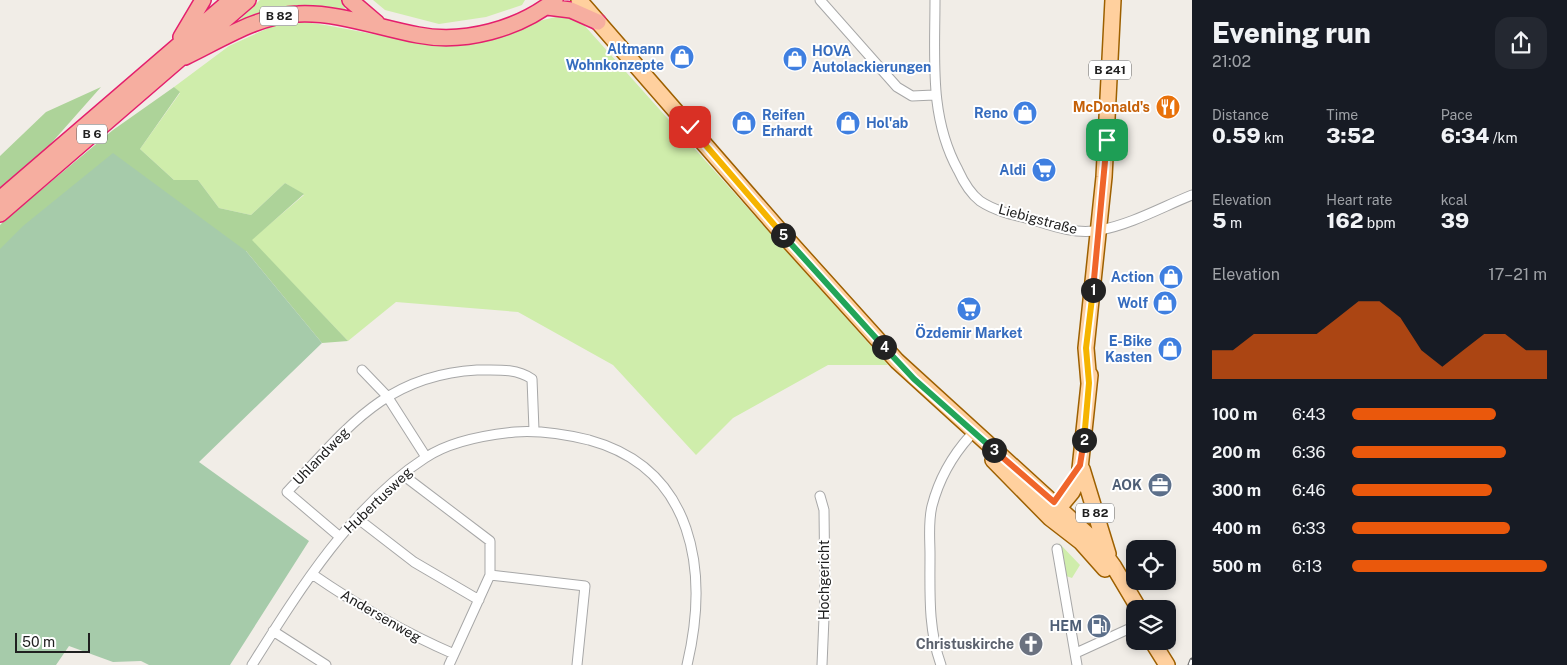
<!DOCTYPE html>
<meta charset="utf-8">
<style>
:root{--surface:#171b24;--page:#242831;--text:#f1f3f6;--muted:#9ea1a6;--accent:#ea580c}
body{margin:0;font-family:"Public Sans",sans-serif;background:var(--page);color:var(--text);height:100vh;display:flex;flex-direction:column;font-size:19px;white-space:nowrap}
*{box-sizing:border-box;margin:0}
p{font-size:16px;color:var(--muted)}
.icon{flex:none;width:28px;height:28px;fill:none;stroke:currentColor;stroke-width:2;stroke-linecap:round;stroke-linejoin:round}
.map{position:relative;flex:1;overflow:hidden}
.sheet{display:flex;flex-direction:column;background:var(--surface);width:375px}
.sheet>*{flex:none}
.tools{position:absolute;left:1126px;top:540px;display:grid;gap:10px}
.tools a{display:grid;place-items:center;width:50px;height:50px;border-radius:10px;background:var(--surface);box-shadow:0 2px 8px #0003;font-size:25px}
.scale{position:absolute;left:15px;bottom:12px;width:75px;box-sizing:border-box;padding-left:5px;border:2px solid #202020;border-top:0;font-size:14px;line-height:18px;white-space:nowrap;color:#202020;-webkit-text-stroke:4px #fff;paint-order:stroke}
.pin{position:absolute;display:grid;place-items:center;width:42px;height:42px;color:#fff;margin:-21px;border-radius:10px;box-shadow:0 2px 8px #0006}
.km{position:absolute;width:25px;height:25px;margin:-12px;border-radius:50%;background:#222;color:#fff;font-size:14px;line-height:25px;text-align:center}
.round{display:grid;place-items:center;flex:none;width:52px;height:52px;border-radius:15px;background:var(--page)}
.overview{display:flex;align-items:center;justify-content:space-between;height:85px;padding:0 20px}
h1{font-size:28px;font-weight:800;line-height:38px}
.metrics{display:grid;grid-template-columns:repeat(3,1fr);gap:8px;height:85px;padding:5px 20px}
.metrics div{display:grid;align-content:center}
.metrics b{font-size:21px;font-weight:800}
.metrics small{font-size:14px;font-weight:400}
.metrics p{font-size:14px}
.chart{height:140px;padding:10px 20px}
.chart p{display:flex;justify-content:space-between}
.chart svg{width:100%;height:90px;margin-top:5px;fill:var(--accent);opacity:.7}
ul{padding:0 20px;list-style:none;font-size:16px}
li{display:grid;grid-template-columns:80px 60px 1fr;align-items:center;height:38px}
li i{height:12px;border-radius:6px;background:var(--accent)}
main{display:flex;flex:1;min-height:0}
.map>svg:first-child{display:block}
.grass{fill:#cfedab}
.forest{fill:#add399}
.cemetery{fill:#a6cbaa}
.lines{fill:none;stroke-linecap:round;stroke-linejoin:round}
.minor-casing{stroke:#a7a7a7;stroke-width:11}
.primary-casing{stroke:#9d6000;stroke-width:18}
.trunk-casing{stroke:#e41f6d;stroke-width:18}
.minor{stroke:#fff;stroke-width:9}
.primary{stroke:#ffd09e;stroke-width:15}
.trunk{stroke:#f6aea0;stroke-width:15}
.rail-casing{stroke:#6e6e6e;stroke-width:5}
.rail{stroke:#fff;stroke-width:3;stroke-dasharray:9;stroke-linecap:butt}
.split-1-casing{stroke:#fff;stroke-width:10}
.split-2-casing{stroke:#fff;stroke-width:10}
.split-3-casing{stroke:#fff;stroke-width:10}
.split-4-casing{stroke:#fff;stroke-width:10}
.split-5-casing{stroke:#fff;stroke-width:10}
.split-6-casing{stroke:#fff;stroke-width:10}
.split-1{stroke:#f0652b;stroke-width:6}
.split-2{stroke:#f5b400;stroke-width:6}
.split-3{stroke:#f0652b;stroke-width:6}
.split-4{stroke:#22a559;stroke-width:6}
.split-5{stroke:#22a559;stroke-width:6}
.split-6{stroke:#f5b400;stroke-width:6}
.labels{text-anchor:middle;stroke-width:4;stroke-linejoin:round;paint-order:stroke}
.shield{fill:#fff;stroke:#636363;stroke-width:1}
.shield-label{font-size:12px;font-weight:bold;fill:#202020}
.shop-label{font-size:14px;font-weight:bold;fill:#366cbe;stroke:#fff;text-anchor:end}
.food-label{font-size:14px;font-weight:bold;fill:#c56008;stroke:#fff;text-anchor:end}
.street-label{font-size:14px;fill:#202020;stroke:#fff}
.service-label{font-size:14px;font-weight:bold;fill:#4e5e75;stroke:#fff;text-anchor:end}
.worship-label{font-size:14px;font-weight:bold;fill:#5b616d;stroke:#fff;text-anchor:end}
</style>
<main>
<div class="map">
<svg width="1192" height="665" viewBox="0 0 1192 665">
<rect width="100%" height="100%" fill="#f1ede7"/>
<path class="grass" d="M260,0H342L346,11L274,7L231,28Z
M373,0H525L522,5L486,17L439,24L385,10Z
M564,15L584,25L888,365H828L733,418L696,455L613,365L518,312L396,302L348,341L251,240L304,195L285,183L251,215L219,208L198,180H174L140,149L180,93L174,87L229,46L275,25L298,21L325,25L426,44L496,38L539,21Z
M1059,543L1080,565L1072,578L1066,576Z"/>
<path class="forest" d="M101,87L47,148L0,190V156L46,112Z
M174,87L180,92L140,149L174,180H198L219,208L251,215L285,183L304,194L252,240L348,341L322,343L246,251L0,249V225L4,221L113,130Z"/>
<path class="cemetery" d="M113,153L246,251L322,343L199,462L309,541L230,665H149L141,661L113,662L69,646L56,665H0V249L23,226Z"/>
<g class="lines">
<defs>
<path id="minor" d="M820,0L897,87L912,96L934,95
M935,0C935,59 929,117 958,170C963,181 971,194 980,201C995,211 1013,215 1030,219C1052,226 1076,235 1100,230C1132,224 1162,207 1192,195
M362,370L387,396L426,457
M403,475L490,541V575
M820,496L824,510L825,594L822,665
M357,518L414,562L479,600
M340,537L287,492C346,430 384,375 477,370C496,370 516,368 532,379L534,430
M1057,549L1077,665
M312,574C357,605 403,632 454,654
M273,631L326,665
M1076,653L1135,626
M252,665C298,592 351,506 425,458C450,441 485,435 515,432C540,430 564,434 589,440C695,469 709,572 687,665
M449,665L490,575L585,586L577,665
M941,665C928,629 930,593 930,555C930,539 928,522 932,506C939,479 952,456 970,436"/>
<path id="primary" d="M579,0L787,239L897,361L1096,542L1114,567L1139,609
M1089,383L1086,348L1104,177L1113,0
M993,460L1050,518L1081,542L1105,569
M1082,469L1108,554
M1053,515L1072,492L1079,478L1090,375
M1152,641L1167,665"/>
<path id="trunk" d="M350,0L377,23
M547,7L571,10L598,22
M181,37L203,0
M185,57C221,40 258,15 298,14C338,12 379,28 418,35C464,44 519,29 555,0
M0,199L231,0
M0,214L248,0"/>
</defs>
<use href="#minor" class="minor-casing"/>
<use href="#primary" class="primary-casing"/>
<use href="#trunk" class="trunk-casing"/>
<use href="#minor" class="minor"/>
<use href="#primary" class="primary"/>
<use href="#trunk" class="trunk"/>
<defs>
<path id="rail" d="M1190,665L1192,660"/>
</defs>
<use href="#rail" class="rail-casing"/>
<use href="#rail" class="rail"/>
</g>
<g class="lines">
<defs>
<path id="split-1" d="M1093,290L1107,140"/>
<path id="split-2" d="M1084,440L1089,383L1086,348L1093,290"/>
<path id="split-3" d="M994,450L1054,502L1080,465L1084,440"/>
<path id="split-4" d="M884,347L914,379L994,450"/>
<path id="split-5" d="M783,235L884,347"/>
<path id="split-6" d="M690,127L783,235"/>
</defs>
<use href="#split-1" class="split-1-casing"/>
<use href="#split-2" class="split-2-casing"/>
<use href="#split-3" class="split-3-casing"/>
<use href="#split-4" class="split-4-casing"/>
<use href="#split-5" class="split-5-casing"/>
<use href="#split-6" class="split-6-casing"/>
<use href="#split-1" class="split-1"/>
<use href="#split-2" class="split-2"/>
<use href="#split-3" class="split-3"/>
<use href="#split-4" class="split-4"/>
<use href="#split-5" class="split-5"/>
<use href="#split-6" class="split-6"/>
</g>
<defs>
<symbol id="shop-disc" viewBox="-11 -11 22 22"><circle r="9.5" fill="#3f7fe0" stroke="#fff"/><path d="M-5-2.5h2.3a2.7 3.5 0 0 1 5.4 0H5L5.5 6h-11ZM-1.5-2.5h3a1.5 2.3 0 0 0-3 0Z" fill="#fff"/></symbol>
<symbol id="restaurant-disc" viewBox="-11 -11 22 22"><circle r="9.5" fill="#e8710a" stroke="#fff"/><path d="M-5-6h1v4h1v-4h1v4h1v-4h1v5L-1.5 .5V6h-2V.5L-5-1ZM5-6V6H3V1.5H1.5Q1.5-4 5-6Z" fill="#fff"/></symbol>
<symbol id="supermarket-disc" viewBox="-11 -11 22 22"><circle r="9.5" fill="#3f7fe0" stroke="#fff"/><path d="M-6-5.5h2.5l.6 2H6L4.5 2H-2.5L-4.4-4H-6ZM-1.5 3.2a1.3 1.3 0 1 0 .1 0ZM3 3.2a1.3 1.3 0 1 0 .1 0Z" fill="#fff"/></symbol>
<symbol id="office-disc" viewBox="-11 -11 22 22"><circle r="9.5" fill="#5c6f8a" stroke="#fff"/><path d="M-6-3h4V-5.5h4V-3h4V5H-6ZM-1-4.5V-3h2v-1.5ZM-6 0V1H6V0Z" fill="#fff"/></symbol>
<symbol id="fuel-disc" viewBox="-11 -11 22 22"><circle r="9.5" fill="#5c6f8a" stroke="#fff"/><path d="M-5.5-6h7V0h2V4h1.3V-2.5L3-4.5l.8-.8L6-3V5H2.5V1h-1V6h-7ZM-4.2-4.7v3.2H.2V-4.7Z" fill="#fff"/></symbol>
<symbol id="church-disc" viewBox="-11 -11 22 22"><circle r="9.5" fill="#6b7280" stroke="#fff"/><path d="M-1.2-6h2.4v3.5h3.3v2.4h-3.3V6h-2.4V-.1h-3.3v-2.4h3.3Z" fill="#fff"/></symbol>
</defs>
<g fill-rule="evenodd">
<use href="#shop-disc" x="668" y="43" width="28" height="28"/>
<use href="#shop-disc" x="781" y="45" width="28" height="28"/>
<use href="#restaurant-disc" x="1154" y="93" width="28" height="28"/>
<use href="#shop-disc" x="1011" y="99" width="28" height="28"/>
<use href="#shop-disc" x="730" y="109" width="28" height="28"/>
<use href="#shop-disc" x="834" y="109" width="28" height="28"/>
<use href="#supermarket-disc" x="1030" y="156" width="28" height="28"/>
<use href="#shop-disc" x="1157" y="263" width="28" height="28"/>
<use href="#shop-disc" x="1151" y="289" width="28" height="28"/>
<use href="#supermarket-disc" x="955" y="295" width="28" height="28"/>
<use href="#shop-disc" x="1156" y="335" width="28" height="28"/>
<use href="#office-disc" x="1146" y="471" width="28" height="28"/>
<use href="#fuel-disc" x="1085" y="612" width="28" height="28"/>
<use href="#church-disc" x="1017" y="630" width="28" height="28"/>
</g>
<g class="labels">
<g class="shield">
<rect x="260" y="6.5" width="38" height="19" rx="4"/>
<rect x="1089" y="60.5" width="42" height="19" rx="4"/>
<rect x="77" y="124.5" width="30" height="19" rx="4"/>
<rect x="1076" y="503.5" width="38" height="19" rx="4"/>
</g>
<g class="shield-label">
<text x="279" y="20">B 82</text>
<text x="1110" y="74">B 241</text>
<text x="92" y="138">B 6</text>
<text x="1095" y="517">B 82</text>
</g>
<g class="shop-label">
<text x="664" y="54">Altmann<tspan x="664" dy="16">Wohnkonzepte</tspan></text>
<text x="812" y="56" text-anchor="start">HOVA<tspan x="812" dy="16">Autolackierungen</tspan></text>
<text x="1008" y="118">Reno</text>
<text x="762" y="120" text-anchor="start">Reifen<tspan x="762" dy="16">Erhardt</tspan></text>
<text x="866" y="128" text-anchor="start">Hol'ab</text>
<text x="1026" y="175">Aldi</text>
<text x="1154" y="282">Action</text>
<text x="1148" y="308">Wolf</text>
<text x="969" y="338" text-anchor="middle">Özdemir Market</text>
<text x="1152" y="346">E-Bike<tspan x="1152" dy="16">Kasten</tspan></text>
</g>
<g class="food-label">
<text x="1150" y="112">McDonald's</text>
</g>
<g class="street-label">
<text transform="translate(1038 219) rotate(15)" y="5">Liebigstraße</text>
<text transform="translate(321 456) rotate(-46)" y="5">Uhlandweg</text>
<text transform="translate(378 500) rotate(-44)" y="5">Hubertusweg</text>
<text transform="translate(824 580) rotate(-90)" y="5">Hochgericht</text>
<text transform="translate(381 616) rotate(30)" y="5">Andersenweg</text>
</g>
<g class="service-label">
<text x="1142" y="490">AOK</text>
<text x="1082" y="631">HEM</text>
</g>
<g class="worship-label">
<text x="1014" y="649">Christuskirche</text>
</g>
</g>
</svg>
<div class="tools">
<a><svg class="icon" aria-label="locate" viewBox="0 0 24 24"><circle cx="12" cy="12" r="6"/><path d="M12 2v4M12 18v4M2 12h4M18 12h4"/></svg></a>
<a><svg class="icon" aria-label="layers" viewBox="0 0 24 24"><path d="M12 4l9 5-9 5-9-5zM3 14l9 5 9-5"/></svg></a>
</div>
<div class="scale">50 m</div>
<div class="pin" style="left:1107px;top:140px;background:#1e9e55"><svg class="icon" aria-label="arrive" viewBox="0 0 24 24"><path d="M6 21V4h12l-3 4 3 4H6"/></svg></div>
<div class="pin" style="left:690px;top:127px;background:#d93025"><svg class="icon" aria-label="check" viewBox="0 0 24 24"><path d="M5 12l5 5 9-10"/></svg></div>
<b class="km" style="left:1093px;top:290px">1</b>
<b class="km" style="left:1084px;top:440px">2</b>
<b class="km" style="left:994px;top:450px">3</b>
<b class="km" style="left:884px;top:347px">4</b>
<b class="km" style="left:783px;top:235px">5</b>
</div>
<section class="sheet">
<div class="overview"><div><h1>Evening run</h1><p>21:02</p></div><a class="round"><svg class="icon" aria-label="share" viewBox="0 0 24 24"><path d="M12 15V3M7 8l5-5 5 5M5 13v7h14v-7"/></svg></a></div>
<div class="metrics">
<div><p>Distance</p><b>0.59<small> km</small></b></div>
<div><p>Time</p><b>3:52</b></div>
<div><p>Pace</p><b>6:34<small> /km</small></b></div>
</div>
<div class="metrics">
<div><p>Elevation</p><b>5<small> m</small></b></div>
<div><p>Heart rate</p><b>162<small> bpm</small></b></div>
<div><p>kcal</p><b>39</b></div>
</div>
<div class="chart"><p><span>Elevation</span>17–21 m</p>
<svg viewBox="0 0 160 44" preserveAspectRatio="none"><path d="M0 44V30L10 30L20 22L30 22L40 22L50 22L60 14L70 6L80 6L90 14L100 30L110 38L120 30L130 22L140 22L150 30L160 30V44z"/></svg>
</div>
<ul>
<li><b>100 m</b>6:43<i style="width:74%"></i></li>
<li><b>200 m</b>6:36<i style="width:79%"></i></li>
<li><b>300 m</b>6:46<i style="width:72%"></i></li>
<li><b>400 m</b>6:33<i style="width:81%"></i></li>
<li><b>500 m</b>6:13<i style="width:100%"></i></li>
</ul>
</section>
</main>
